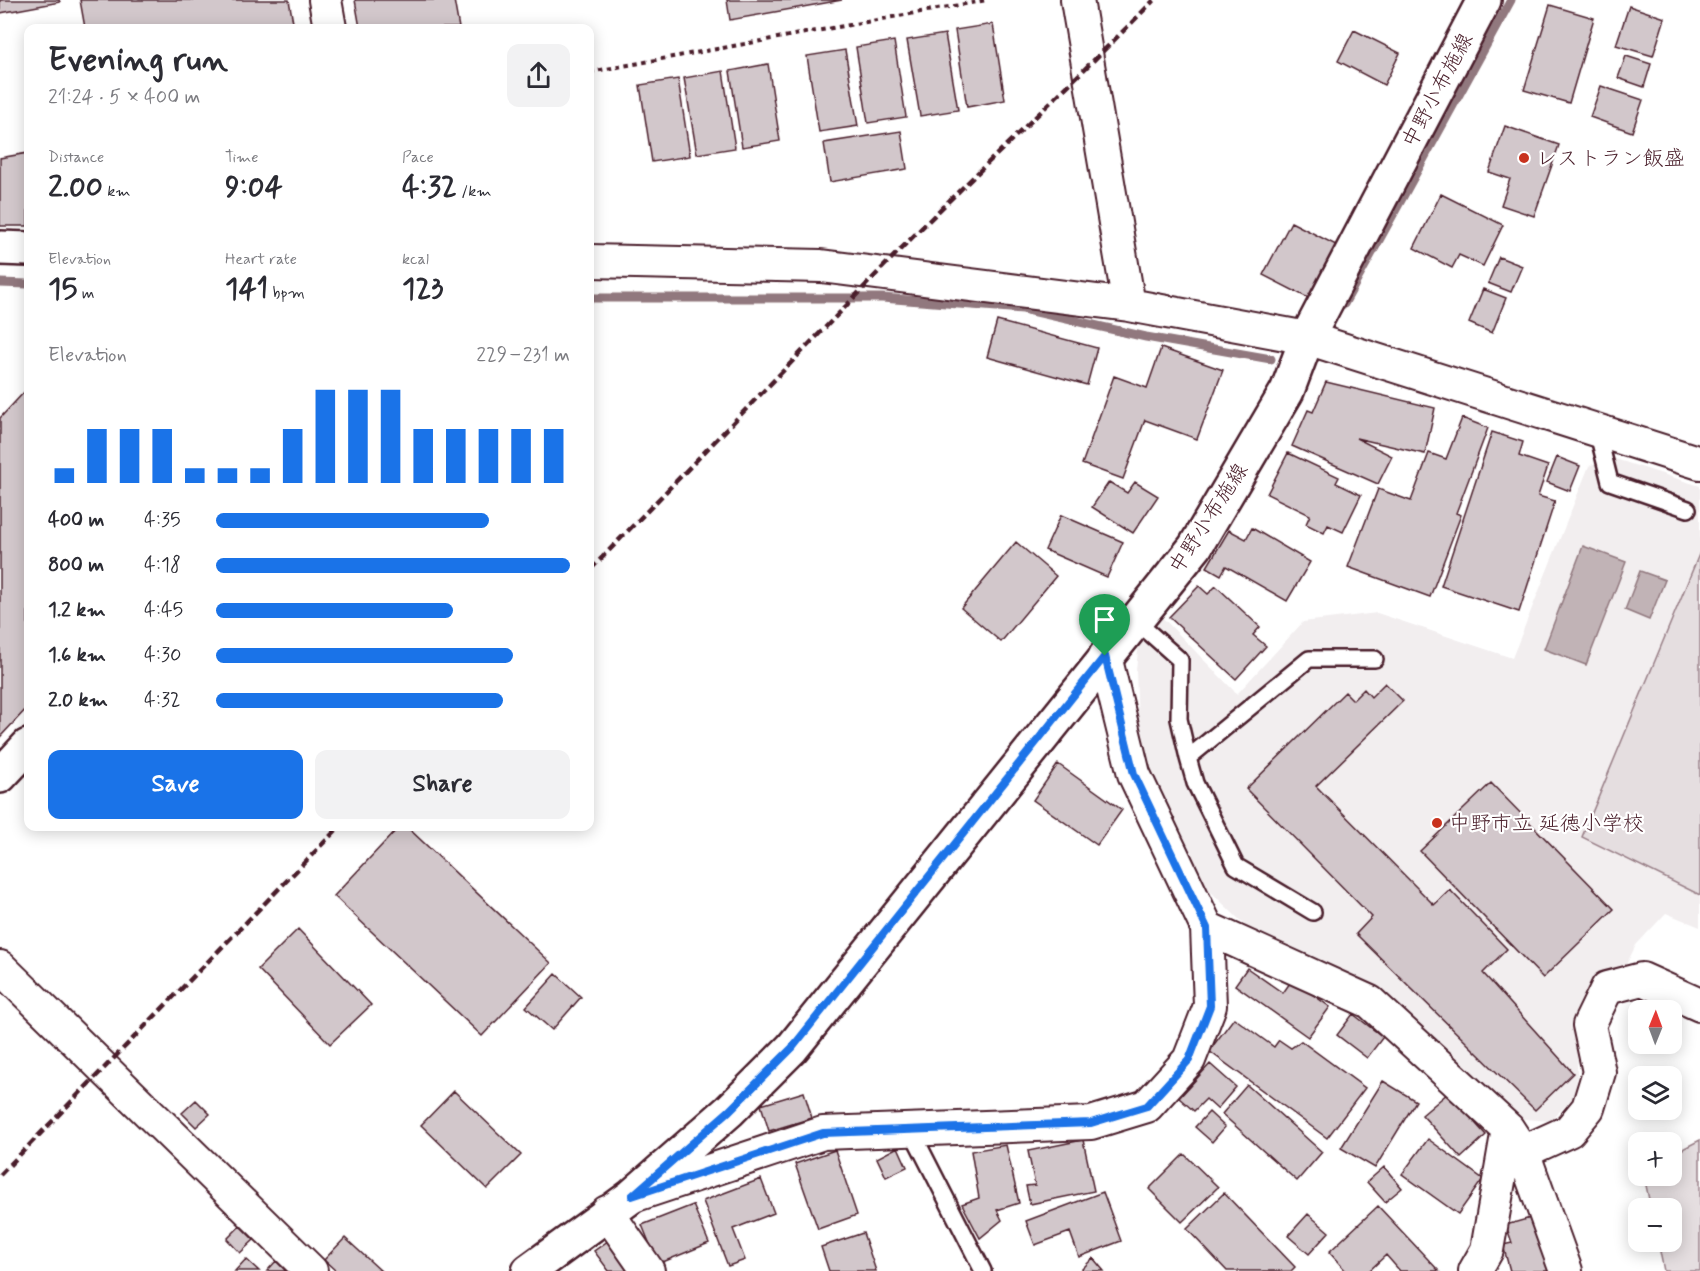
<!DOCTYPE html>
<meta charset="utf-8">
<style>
:root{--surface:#fff;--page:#f2f2f3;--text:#2b2b33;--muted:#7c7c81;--accent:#1a73e8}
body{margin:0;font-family:Mynerve,"Klee One",sans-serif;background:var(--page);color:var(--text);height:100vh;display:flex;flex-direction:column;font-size:22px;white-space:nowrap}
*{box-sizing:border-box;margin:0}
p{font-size:20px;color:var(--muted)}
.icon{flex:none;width:33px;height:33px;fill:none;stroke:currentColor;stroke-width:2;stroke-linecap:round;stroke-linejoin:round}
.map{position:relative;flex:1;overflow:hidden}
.drawer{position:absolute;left:24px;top:24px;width:570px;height:807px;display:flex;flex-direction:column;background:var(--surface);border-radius:12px;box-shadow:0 3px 15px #0003}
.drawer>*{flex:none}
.needle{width:39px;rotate:1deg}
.fabs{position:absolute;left:1628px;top:1000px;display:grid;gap:12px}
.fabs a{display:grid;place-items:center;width:54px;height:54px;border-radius:12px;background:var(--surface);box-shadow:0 3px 15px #0003;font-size:30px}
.pin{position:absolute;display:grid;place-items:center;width:51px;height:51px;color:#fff;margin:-62px -26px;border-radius:50% 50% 50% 0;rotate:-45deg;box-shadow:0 0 6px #0007}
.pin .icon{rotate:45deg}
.round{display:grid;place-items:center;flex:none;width:63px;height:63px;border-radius:12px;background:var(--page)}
.head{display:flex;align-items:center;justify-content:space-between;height:102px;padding:0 24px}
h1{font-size:33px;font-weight:700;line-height:45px}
.stats{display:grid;grid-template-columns:repeat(3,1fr);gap:9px;height:102px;padding:6px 24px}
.stats div{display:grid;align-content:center}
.stats b{font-size:30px;font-weight:700}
.stats small{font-size:16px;font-weight:400}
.stats p{font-size:16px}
.chart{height:168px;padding:12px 24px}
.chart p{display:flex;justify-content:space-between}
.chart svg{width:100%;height:108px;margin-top:6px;stroke:var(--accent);stroke-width:6}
.action{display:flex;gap:12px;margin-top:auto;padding:12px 24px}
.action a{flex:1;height:69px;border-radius:12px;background:var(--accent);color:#fff;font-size:24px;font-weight:700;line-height:69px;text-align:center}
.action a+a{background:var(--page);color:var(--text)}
ul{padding:0 24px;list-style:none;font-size:20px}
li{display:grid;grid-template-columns:96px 72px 1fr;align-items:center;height:45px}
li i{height:15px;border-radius:8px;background:var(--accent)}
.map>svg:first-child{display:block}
.built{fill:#f2eeef}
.green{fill:#e5dee0;stroke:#987e86;stroke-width:1.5}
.water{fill:#c1b3b6;stroke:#91787e;stroke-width:1.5}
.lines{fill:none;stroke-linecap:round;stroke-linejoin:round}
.stream{stroke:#91787e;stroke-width:9}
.building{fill:#d2c7cb;stroke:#4a1f2b;stroke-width:1.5}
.service-casing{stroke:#4a1f2b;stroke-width:20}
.minor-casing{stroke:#4a1f2b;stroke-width:36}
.tertiary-casing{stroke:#4a1f2b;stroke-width:38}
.secondary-casing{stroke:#4a1f2b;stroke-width:38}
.path{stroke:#4a1f2b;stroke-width:4;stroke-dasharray:4.5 4.5;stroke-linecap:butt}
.service{stroke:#fff;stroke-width:15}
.minor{stroke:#fff;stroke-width:32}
.tertiary{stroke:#fff;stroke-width:33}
.secondary{stroke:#fff;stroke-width:33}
.rail{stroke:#4a1f2b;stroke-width:4.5;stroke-dasharray:9 4.5;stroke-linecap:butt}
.route-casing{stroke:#fff;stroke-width:12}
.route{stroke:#1a73e8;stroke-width:8}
.poi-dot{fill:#c8321e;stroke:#fff;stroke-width:2}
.labels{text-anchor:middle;stroke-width:4.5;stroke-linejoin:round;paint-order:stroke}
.street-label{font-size:21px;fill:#4a1f2b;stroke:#fff}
.poi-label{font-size:21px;fill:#4a1f2b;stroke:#fff;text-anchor:start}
</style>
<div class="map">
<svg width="1700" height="1271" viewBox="0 0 1700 1271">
<rect width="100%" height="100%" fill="#fff"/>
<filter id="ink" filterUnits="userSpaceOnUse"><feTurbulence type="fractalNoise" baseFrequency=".0167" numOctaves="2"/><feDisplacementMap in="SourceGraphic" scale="12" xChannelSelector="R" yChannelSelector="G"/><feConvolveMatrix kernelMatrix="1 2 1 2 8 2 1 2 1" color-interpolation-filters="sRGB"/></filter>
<g filter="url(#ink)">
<path class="built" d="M1609,457L1700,486V927L1666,913L1636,945L1625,967L1595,984L1580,1003L1576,1095L1550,1121L1514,1118L1377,993L1247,927L1210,891L1139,755L1136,670L1139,641L1159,614L1237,694L1303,622L1377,613L1512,658L1589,466Z"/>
<path class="green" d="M1700,552V895L1582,837Z
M1700,1140V1271H1664L1658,1242H1671V1209H1651L1644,1176H1671V1155Z"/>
<path class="water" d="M1583,546L1626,562L1586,665L1544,649Z
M1640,571L1665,580L1649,620L1625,610Z"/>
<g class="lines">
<path class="stream" d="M0,283L28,284
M590,298H882L1023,309L1146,337L1271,359
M1344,304L1511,0"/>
</g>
<path class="building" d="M0,0H59L60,2L0,13Z
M80,0H289L294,28H85Z
M355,0H454L459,28H360Z
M727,0H842L730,20Z
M1550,5L1594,18L1569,103L1524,90Z
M1629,6L1665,18L1653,56L1616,45Z
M993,24L1005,100L967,107L955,30Z
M1354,30L1400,53L1384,85L1338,61Z
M945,34L958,110L920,116L907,40Z
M894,41L906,117L868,123L856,47Z
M845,50L858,126L819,132L807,56Z
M1626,56L1651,64L1644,87L1618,78Z
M768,64L780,141L742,147L730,71Z
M723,71L735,148L697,154L684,78Z
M678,79L690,156L652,162L640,85Z
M1601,86L1643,100L1632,132L1590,117Z
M1505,126L1559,145L1534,216L1501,205L1510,179L1489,172Z
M901,131L907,169L830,182L824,143Z
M28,153V226H0V158Z
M1441,194L1503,225L1483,266L1459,255L1452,268L1414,248Z
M1291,222L1338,246L1310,299L1263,275Z
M1499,257L1522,266L1511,292L1488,283Z
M1483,289L1506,298L1492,333L1469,323Z
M997,321L1097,348L1087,385L987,357Z
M1161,348L1223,370L1197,439L1145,420L1123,479L1082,464L1114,376L1147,388Z
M1326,382L1435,408L1425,454L1356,438L1392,456L1378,484L1292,446L1308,410L1313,412Z
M28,388V707L0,737V418Z
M1462,418L1488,428L1456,513L1461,515L1430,597L1348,567L1378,489L1411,501L1429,453L1446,459Z
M1492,432L1523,442L1519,456L1548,466L1538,496L1555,501L1519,612L1441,586Z
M1288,453L1339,477L1336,483L1361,495L1343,532L1328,525L1324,533L1306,524L1310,515L1267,494Z
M1557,457L1580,466L1570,491L1547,482Z
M1109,482L1127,493L1135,482L1158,496L1133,533L1092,507Z
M1061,515L1123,542L1107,577L1045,550Z
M1252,528L1310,562L1287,601L1226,566L1221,575L1207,567L1229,530L1246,539Z
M1016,542L1056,576L1001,642L961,608Z
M1199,586L1208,594L1216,586L1260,627L1253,635L1266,646L1236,679L1169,617Z
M1385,683L1403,701L1316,786L1434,905L1450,890L1507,949L1483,973L1573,1073L1535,1110L1356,934L1372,917L1246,789L1345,692L1353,700L1364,689L1371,697Z
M1058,764L1122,810L1097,845L1033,800Z
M1491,783L1614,909L1543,978L1420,851Z
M400,826H406L551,963L482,1036L334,896Z
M298,929L371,1005L330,1044L258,969Z
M1247,968L1283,993L1292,980L1330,1007L1308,1037L1235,985Z
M556,974L581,997L552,1030L526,1007Z
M1353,1014L1383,1037L1367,1058L1337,1035Z
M1234,1018L1274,1047L1279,1040L1291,1048L1301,1041L1365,1088L1327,1138L1209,1051Z
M1210,1064L1236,1087L1217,1109L1206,1099L1194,1111L1179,1098Z
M1383,1081L1416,1101L1375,1168L1341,1148Z
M1247,1085L1322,1152L1297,1181L1222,1114Z
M454,1091L521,1155L487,1189L421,1125Z
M804,1092L812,1118L769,1131L761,1105Z
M1448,1093L1486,1135L1461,1158L1422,1115Z
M196,1100L210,1114L196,1127L182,1113Z
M1209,1112L1225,1127L1212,1142L1195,1127Z
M1428,1139L1483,1179L1458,1214L1402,1174Z
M1083,1140L1094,1191L1030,1204L1026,1186L1035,1185L1028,1151Z
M1006,1145L1019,1203L997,1210L1002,1220L980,1238L962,1204L979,1198L971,1151Z
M898,1147L907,1167L886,1177L877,1158Z
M835,1150L857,1215L818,1229L795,1164Z
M1184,1154L1218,1187L1182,1222L1149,1189Z
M1384,1167L1402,1188L1385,1202L1367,1182Z
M761,1179L774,1213L733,1229L745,1260L728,1266L703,1201Z
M1103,1192L1121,1241L1079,1257L1070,1232L1035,1245L1026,1221Z
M1224,1193L1295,1267L1291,1271H1227L1187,1229Z
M693,1205L709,1243L658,1264L642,1225Z
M1378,1206L1439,1271H1400L1386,1255L1369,1271H1346L1329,1252Z
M1308,1214L1329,1232L1309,1254L1288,1236Z
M1534,1217L1549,1271H1510L1503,1245L1512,1243L1506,1225Z
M240,1226L254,1240L240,1253L227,1239Z
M863,1233L876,1271H829L821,1247Z
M345,1238L381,1271H336L324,1260Z
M612,1238L635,1271H609L594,1251Z
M1093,1258L1104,1271H1080Z
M246,1259L259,1271H235Z
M276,1261L286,1271H267Z"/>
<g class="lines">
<defs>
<path id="service" d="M1597,430L1610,482L1688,509
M1135,620L1180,660L1179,719L1188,758L1195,783L1236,866L1313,912
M1188,758L1309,659H1375
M911,1130L983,1271"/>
<path id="minor" d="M325,0L330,28
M1077,0L1129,305
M590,261L821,266L1129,305L1307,338L1700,463
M1207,928L1370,1002L1508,1129L1523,1152L1566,1271
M0,967L311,1271
M1523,1152L1569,1131L1588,1108L1599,1072L1589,1025L1607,988L1642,979L1700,1005
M633,1196L823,1133L1091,1123L1147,1106L1189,1060L1210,1006L1207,928L1134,774L1105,656
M607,1212L648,1271
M1475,1271L1487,1250L1508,1129"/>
<path id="tertiary" d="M0,248L28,249
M0,776L28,746"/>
<path id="secondary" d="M529,1271L632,1196L729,1111L792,1048L1195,547L1287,391L1307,338L1484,0"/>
</defs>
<use href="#service" class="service-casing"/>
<use href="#minor" class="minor-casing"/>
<use href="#tertiary" class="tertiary-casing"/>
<use href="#secondary" class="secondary-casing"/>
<path class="path" d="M590,72L987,0"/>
<use href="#service" class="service"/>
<use href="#minor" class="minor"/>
<use href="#tertiary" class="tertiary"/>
<use href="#secondary" class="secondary"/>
<path class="rail" d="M590,570L847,305C945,200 1053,103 1154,0
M0,1175L340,826"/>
</g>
</g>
<g class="lines" filter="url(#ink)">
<defs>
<path id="route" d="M1105,656L1134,774L1207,928L1210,1006L1189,1060L1147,1106L1091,1123L823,1133L632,1196L729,1111L792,1048Z"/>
</defs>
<use href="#route" class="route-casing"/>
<use href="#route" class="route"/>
</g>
<g class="poi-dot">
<circle cx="1524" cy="158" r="6"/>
<circle cx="1437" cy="823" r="6"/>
</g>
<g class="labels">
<g class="street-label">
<text transform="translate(1437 90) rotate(-62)" y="7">中野小布施線</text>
<text transform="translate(1208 518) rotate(-57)" y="7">中野小布施線</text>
</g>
<g class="poi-label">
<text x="1536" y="165">レストラン飯盛</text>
<text x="1449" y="830">中野市立 延徳小学校</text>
</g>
</g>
</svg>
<div class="fabs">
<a><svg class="needle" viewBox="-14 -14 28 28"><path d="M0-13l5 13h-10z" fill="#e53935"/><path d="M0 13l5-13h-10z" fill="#7c7c81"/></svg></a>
<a><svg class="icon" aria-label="layers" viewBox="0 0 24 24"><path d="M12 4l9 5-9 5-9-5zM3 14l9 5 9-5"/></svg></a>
<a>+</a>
<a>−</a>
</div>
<div class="pin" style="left:1105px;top:656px;background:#1e9e55"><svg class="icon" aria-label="arrive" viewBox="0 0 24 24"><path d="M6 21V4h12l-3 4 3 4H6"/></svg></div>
<section class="drawer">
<div class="head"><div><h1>Evening run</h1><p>21:24 · 5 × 400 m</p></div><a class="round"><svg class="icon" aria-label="share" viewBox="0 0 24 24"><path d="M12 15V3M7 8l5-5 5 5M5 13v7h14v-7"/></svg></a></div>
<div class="stats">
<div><p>Distance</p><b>2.00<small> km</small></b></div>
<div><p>Time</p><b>9:04</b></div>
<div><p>Pace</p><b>4:32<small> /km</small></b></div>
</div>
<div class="stats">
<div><p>Elevation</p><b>15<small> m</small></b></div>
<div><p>Heart rate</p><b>141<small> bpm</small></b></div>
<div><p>kcal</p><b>123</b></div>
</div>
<div class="chart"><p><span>Elevation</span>229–231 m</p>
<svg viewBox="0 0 160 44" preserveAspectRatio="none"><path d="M5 44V38M15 44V22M25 44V22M35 44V22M45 44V38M55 44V38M65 44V38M75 44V22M85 44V6M95 44V6M105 44V6M115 44V22M125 44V22M135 44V22M145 44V22M155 44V22"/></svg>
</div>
<ul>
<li><b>400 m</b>4:35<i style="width:77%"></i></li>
<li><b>800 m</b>4:18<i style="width:100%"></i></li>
<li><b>1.2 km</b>4:45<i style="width:67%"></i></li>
<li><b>1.6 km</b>4:30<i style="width:84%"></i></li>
<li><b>2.0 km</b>4:32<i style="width:81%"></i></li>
</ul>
<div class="action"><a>Save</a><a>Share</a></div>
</section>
</div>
